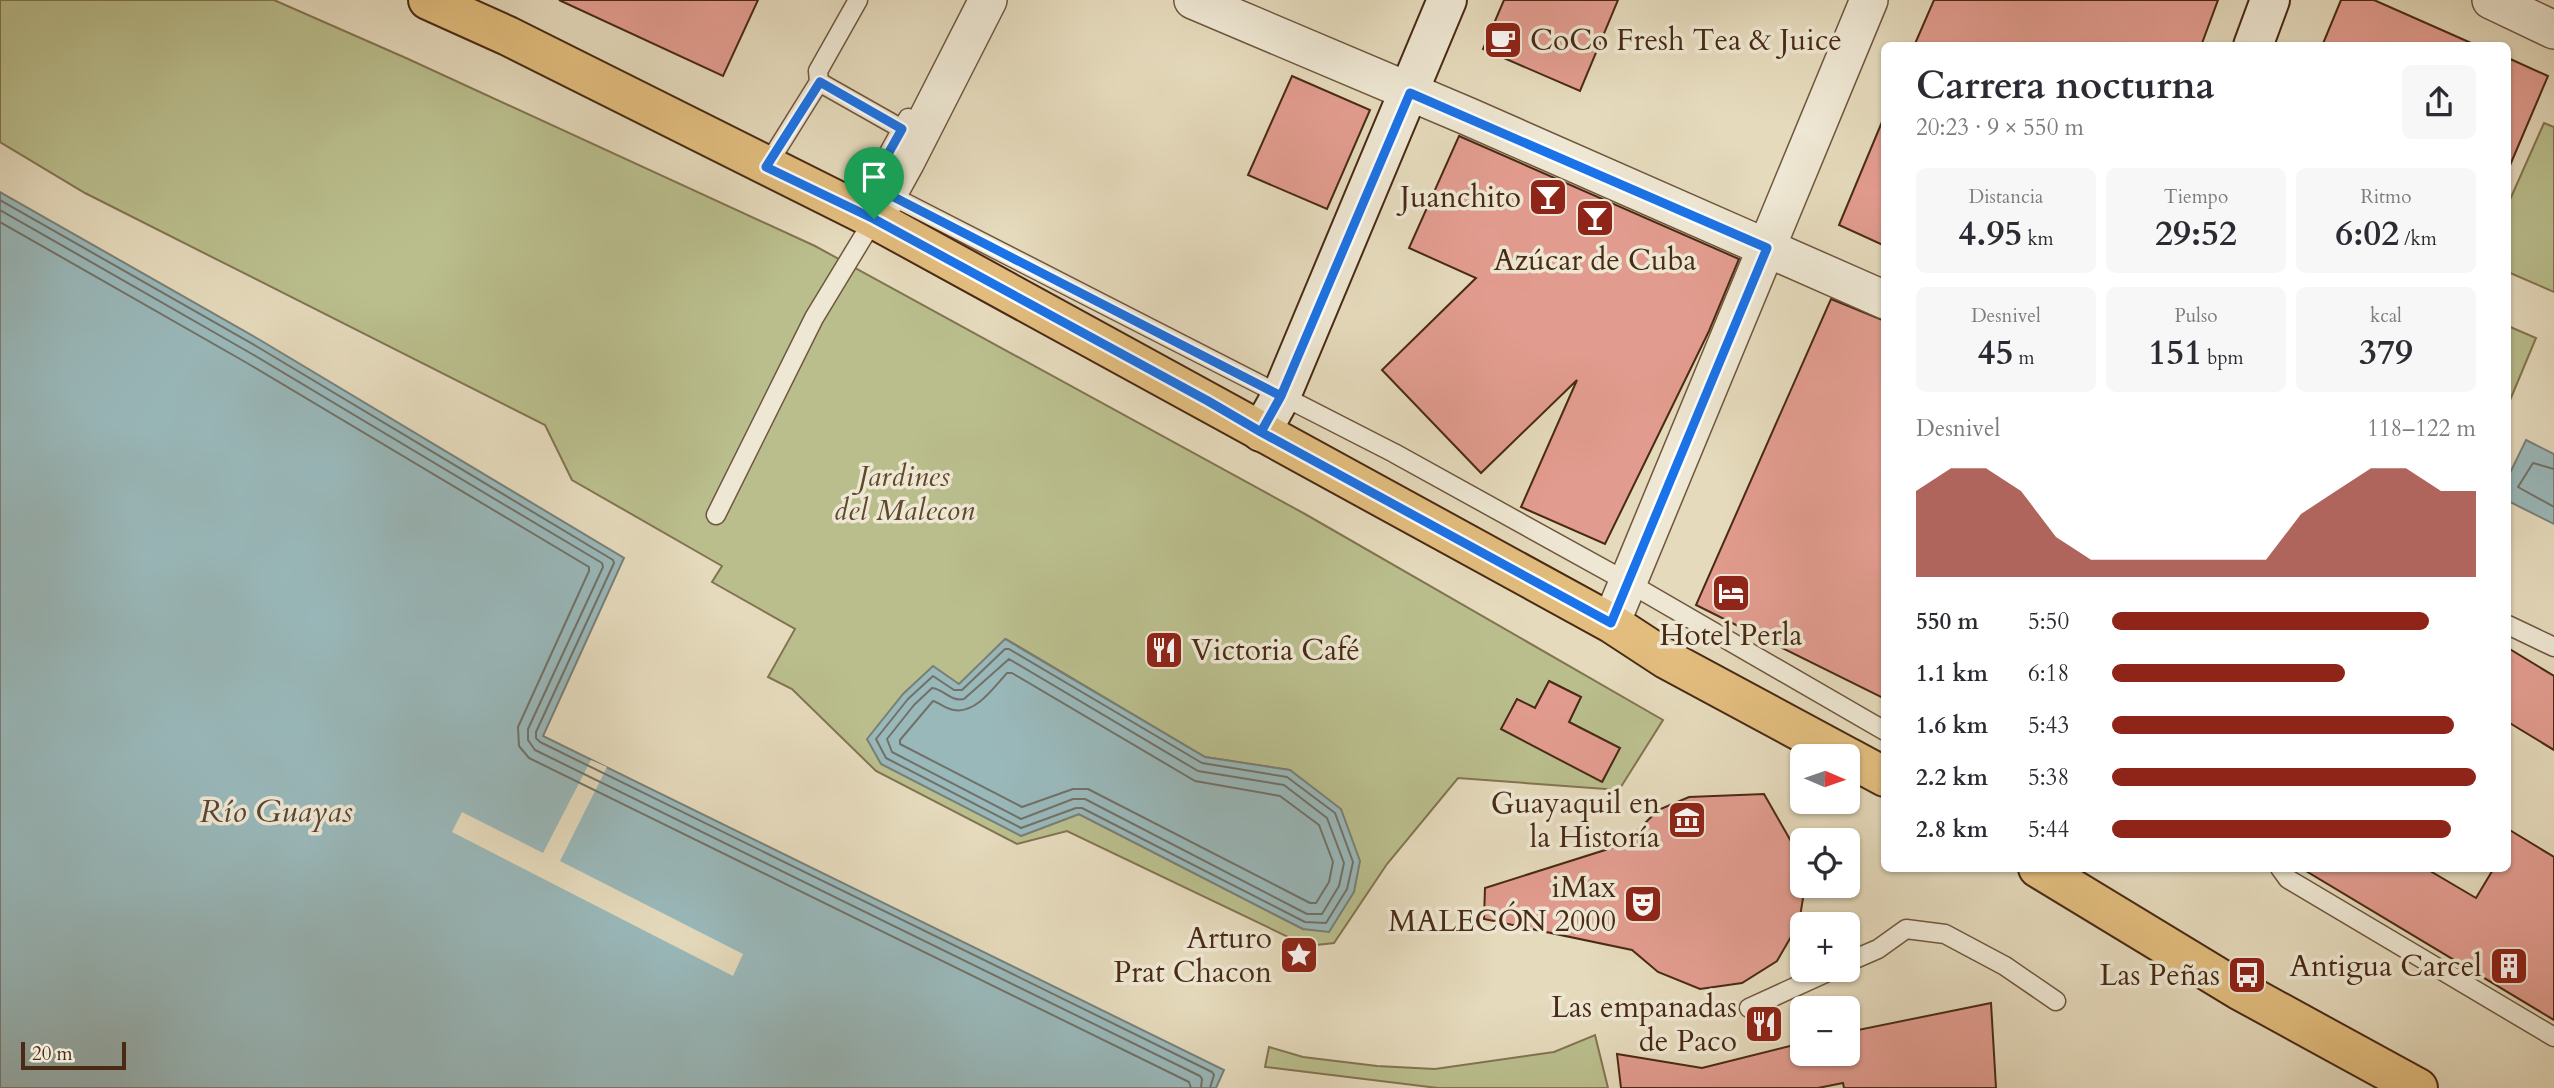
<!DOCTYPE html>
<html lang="es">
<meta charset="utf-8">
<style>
:root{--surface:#fff;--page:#f7f7f7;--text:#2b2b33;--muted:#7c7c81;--accent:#8f2418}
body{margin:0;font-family:Cardo,serif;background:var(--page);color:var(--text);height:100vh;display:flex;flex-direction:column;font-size:26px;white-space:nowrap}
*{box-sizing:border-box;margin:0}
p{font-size:23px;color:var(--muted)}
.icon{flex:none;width:38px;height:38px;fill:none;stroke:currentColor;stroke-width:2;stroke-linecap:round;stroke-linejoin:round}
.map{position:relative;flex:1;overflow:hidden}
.panel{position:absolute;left:1881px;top:42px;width:630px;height:830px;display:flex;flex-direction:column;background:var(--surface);border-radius:10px;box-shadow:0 2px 5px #0004}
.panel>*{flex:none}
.needle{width:46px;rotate:92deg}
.buttons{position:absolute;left:1790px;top:744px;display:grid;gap:14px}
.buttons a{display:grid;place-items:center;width:70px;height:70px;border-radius:10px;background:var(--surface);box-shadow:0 2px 5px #0004;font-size:35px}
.scale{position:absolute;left:21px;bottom:18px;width:105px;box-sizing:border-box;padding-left:7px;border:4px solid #492a14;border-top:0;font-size:19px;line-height:24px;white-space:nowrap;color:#492a14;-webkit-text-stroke:5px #eee7d3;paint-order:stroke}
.pin{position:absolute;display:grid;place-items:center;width:60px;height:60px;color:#fff;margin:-72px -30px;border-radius:50% 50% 50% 0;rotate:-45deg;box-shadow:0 0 7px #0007}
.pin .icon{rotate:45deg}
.round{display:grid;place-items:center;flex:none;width:74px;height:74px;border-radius:10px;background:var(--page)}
.headline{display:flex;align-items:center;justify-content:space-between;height:119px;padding:0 35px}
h1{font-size:38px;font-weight:800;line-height:52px}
.stats{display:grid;grid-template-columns:repeat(3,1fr);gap:10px;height:119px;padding:7px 35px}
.stats div{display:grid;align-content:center;border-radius:10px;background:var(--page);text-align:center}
.stats b{font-size:35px;font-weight:800}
.stats small{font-size:19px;font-weight:400}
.stats p{font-size:19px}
.chart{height:196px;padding:14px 35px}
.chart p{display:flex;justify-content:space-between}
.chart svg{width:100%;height:126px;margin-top:7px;fill:var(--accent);opacity:.7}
ul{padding:0 35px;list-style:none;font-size:23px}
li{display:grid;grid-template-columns:112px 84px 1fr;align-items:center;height:52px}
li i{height:18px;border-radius:9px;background:var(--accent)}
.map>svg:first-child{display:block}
.green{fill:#babe8d;stroke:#827450;stroke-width:2;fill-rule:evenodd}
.water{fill:#99b8ba;stroke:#797f78;stroke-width:2}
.pier{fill:#e5dabc}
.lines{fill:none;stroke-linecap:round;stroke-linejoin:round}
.shore{stroke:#717167;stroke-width:2}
.building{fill:#e29c8f;stroke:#492a14;stroke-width:2}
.lane-casing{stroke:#70563e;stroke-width:21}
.street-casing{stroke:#70563e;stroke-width:40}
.secondary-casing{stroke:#492a14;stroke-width:42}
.primary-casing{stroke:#492a14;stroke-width:42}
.lane{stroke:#eee7d3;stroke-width:18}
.street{stroke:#eee7d3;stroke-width:37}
.secondary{stroke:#eee7d3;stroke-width:38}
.primary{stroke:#e2bd7e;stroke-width:38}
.route-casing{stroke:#fff;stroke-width:14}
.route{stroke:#1a73e8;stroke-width:9}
.labels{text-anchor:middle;stroke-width:7;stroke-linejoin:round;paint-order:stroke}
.poi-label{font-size:30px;fill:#492a14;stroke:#eee7d3;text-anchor:end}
.park-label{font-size:30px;font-style:italic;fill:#60482c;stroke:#eee7d3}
.water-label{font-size:32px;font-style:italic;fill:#594635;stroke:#eee7d3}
</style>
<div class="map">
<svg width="2554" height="1088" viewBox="0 0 2554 1088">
<rect width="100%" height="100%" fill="#e5dabc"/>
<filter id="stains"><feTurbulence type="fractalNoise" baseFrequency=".00286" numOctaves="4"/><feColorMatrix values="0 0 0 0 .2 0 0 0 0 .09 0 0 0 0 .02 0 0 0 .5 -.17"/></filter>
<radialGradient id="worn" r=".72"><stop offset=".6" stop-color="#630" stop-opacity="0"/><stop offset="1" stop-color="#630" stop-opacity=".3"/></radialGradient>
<path class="green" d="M0,0H274L406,58L815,246L1305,514L1663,720L1619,790L1458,778L1387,864L1334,943L1307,946L1067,831L1017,844L876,771L792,689L768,677L795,629L712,582L722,566L572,480L545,425L85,193L0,142ZM1006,639L1205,757L1290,770L1303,929L1079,814L1021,836L959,685ZM1549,681L1581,697L1569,722L1619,748L1603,781L1502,729L1517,699L1535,708Z
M2544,123L2554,127V292L2508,272V204Z
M2508,326L2536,338L2508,405Z
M1595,1035L1608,1088H1438L1265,1067L1269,1047L1303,1057L1377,1066L1435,1069L1554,1052Z"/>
<path class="water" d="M0,192L260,340L624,558L543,736L1224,1070L1216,1088H0Z
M2526,440L2554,454V524L2508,501V477Z
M1005,639L1205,757L1290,770L1341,809L1360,861L1354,892L1329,932L1303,929L1079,814L1021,836L881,764L867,739L903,694L933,666L959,684Z"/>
<path class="pier" d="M591,760L607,767L560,861L743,954L733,976L452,832L462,812L543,853Z"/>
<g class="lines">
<path class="shore" d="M0,200L256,346L613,560L614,563L536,732V738L540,742L1212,1072L1214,1075L1210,1088
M0,210L252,354L602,563L603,567L528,729V740L535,750L1200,1076L1202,1079L1201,1088
M0,222L247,363L589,567V571L518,727L519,746L529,758L1189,1082L1191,1088
M2554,469L2533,463L2518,487L2554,507
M1005,649H1009L1202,763L1287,777L1335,813L1353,862L1347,889L1326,923L1305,922L1082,808H1076L1021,828L886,758L876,739L908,699L933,676L954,690H962Z
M1009,659L1198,771L1284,785L1327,818L1344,863L1339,886L1322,914H1307L1085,799H1073L1021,819L892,752L887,739L914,705L932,688C944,689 950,702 964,699Z
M1007,673H1012L1195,781L1280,796L1319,825L1333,862L1329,882L1316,903H1310L1088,789H1073L1022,807L900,744V740L933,701C940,703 946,709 954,710C976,714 994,687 1007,673Z"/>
</g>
<path class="building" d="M559,0H758L723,76Z
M1504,0H1618L1580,91L1483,49Z
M1934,0H2218L2201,46H1914Z
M2341,0H2374L2478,46H2322Z
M2508,58L2548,76L2508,170Z
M1292,76L1370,110L1327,209L1248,175Z
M1884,117H1885V246L1839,225Z
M1459,136L1739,259L1709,331L1605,544L1521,507L1577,380L1481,473L1382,370L1476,278L1409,248Z
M1831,299L1885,321V699L1696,605Z
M2508,648L2554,676V750L2508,722Z
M1549,681L1581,697L1569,722L1620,748L1602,782L1501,729L1517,699L1535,708Z
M1764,794L1796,850L1802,867V886H1805L1799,923L1777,961L1742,983L1700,989L1658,972L1632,950L1484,919L1485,888L1624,844L1658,810L1689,797Z
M2508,829L2554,857V1020L2301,868H2425L2476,898L2494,868H2508Z
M1991,1003L1996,1088H1844L1843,1083L1818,1088H1621L1617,1054L1702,1068L1802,1043V1054H1848V1032Z"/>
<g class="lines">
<defs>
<path id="lane" d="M858,0L818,71L819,82L902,129
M908,118L888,154L879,181L888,194L1394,453L1629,583L1885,731
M766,167L819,82
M716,515L814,318L874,219
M2508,625L2554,647
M2280,868L2288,879L2554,1037
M1848,962L1878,949L1906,929L1945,934L2005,966L2056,1001
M1749,1008L1832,970"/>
<path id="street" d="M1193,0L1467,116L1885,300
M2491,0L2554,30
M874,219L906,161L988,0
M1611,623L1869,0"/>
<path id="secondary" d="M2253,46L2270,0
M1261,432L1281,396L1447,0"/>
<path id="primary" d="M428,0L508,36L874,219L1611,623L1666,659L1846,756
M1848,757L1885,777
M2038,868L2239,990L2418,1088"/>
</defs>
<use href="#lane" class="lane-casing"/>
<use href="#street" class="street-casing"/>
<use href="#secondary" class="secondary-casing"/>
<use href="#primary" class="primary-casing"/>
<use href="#lane" class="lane"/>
<use href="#street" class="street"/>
<use href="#secondary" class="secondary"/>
<use href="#primary" class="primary"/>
</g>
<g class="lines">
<defs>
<path id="route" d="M874,219L766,167L820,82L902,129L888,154L879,181L888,194L1281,396L1261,432L1611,623L1767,248L1410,93L1281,396L1261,432L1208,401L874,219"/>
</defs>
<use href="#route" class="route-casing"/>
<use href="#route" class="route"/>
</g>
<defs>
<symbol id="cafe-square" viewBox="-11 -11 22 22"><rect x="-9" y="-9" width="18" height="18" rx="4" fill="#8f2418" stroke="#eee7d3"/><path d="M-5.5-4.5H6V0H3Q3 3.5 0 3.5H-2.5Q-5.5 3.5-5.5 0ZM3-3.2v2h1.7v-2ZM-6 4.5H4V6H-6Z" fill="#fff"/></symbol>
<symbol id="bar-square" viewBox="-11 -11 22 22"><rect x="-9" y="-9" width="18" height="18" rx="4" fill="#8f2418" stroke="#eee7d3"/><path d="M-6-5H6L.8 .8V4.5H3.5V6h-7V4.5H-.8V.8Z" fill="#fff"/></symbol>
<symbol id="hotel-square" viewBox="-11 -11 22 22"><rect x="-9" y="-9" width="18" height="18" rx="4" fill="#8f2418" stroke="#eee7d3"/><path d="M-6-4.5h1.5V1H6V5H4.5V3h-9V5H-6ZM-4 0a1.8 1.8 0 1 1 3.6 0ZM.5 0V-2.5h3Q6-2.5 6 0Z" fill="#fff"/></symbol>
<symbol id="restaurant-square" viewBox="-11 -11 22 22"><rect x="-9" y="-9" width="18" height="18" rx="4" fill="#8f2418" stroke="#eee7d3"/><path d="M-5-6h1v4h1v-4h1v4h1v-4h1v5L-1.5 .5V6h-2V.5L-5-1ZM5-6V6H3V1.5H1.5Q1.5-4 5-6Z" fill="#fff"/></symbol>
<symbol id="museum-square" viewBox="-11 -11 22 22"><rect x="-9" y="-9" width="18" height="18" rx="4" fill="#8f2418" stroke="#eee7d3"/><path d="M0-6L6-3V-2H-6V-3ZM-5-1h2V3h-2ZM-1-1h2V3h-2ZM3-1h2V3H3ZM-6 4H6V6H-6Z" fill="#fff"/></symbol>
<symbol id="theatre-square" viewBox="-11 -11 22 22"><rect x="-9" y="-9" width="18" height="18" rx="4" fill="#8f2418" stroke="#eee7d3"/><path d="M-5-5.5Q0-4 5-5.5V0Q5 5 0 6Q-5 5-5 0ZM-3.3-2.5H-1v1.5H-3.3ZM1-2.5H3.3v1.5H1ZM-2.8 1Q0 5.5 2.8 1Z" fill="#fff"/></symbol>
<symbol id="sight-square" viewBox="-11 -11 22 22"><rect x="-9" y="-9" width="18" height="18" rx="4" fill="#8f2418" stroke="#eee7d3"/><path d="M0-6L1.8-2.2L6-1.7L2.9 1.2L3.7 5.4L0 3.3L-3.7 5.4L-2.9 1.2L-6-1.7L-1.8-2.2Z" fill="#fff"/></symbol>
<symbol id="building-square" viewBox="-11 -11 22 22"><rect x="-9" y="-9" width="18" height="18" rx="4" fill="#8f2418" stroke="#eee7d3"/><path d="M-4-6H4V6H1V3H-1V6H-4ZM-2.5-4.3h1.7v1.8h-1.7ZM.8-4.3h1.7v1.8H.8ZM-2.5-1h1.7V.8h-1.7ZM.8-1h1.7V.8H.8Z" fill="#fff"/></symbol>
<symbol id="bus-square" viewBox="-11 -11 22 22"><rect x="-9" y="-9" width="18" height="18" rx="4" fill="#8f2418" stroke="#eee7d3"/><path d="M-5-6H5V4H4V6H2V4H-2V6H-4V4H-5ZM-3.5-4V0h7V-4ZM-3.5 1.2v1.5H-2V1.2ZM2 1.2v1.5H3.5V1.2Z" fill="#fff"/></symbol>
</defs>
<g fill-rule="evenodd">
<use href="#cafe-square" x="1481" y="18" width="44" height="44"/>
<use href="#bar-square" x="1526" y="175" width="44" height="44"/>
<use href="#bar-square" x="1573" y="196" width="44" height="44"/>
<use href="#hotel-square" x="1709" y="571" width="44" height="44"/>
<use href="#restaurant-square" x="1142" y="628" width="44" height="44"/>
<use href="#museum-square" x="1665" y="798" width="44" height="44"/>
<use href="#theatre-square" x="1621" y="882" width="44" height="44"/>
<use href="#sight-square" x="1277" y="933" width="44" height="44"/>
<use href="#building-square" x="2487" y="944" width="44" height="44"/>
<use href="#bus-square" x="2225" y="953" width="44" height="44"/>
<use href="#restaurant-square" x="1742" y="1002" width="44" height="44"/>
</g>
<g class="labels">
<g class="poi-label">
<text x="1530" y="50" text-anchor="start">CoCo Fresh Tea &amp; Juice</text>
<text x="1521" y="207">Juanchito</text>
<text x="1595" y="270" text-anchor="middle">Azúcar de Cuba</text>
<text x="1731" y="645" text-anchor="middle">Hotel Perla</text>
<text x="1191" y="660" text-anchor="start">Victoria Café</text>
<text x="1660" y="813">Guayaquil en<tspan x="1660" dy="34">la Historía</tspan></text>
<text x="1616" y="897">iMax<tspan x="1616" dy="34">MALECÓN 2000</tspan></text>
<text x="1272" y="948">Arturo<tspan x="1272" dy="34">Prat Chacon</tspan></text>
<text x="2482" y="976">Antigua Carcel</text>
<text x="2220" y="985">Las Peñas</text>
<text x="1737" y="1017">Las empanadas<tspan x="1737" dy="34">de Paco</tspan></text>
</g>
<g class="park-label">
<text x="904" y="486">Jardines<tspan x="904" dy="34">del Malecon</tspan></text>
</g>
<g class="water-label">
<text x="276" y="822">Río Guayas</text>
</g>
</g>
<rect width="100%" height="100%" filter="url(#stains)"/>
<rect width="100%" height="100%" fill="url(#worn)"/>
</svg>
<div class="buttons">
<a><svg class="needle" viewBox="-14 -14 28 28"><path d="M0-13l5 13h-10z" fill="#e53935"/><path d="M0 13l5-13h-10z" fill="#7c7c81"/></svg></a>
<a><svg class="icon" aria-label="locate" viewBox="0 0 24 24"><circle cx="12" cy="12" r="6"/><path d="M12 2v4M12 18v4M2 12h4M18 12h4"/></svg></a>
<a>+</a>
<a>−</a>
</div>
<div class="scale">20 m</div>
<div class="pin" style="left:874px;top:219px;background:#1e9e55"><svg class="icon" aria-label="arrive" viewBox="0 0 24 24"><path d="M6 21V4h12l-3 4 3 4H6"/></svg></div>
<section class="panel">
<div class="headline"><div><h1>Carrera nocturna</h1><p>20:23 · 9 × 550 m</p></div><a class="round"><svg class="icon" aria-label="share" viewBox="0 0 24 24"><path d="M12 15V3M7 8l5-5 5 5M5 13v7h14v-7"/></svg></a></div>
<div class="stats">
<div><p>Distancia</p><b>4.95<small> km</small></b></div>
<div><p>Tiempo</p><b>29:52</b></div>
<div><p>Ritmo</p><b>6:02<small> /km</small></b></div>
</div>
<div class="stats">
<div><p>Desnivel</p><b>45<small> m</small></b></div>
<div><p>Pulso</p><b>151<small> bpm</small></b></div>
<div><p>kcal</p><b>379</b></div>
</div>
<div class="chart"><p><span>Desnivel</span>118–122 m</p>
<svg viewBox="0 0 160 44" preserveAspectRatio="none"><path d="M0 44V14L10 6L20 6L30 14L40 30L50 38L60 38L70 38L80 38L90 38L100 38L110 22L120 14L130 6L140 6L150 14L160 14V44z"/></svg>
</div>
<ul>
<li><b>550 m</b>5:50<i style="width:87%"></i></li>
<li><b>1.1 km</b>6:18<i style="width:64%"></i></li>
<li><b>1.6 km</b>5:43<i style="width:94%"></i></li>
<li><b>2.2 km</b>5:38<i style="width:100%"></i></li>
<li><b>2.8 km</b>5:44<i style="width:93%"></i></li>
</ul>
</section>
</div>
